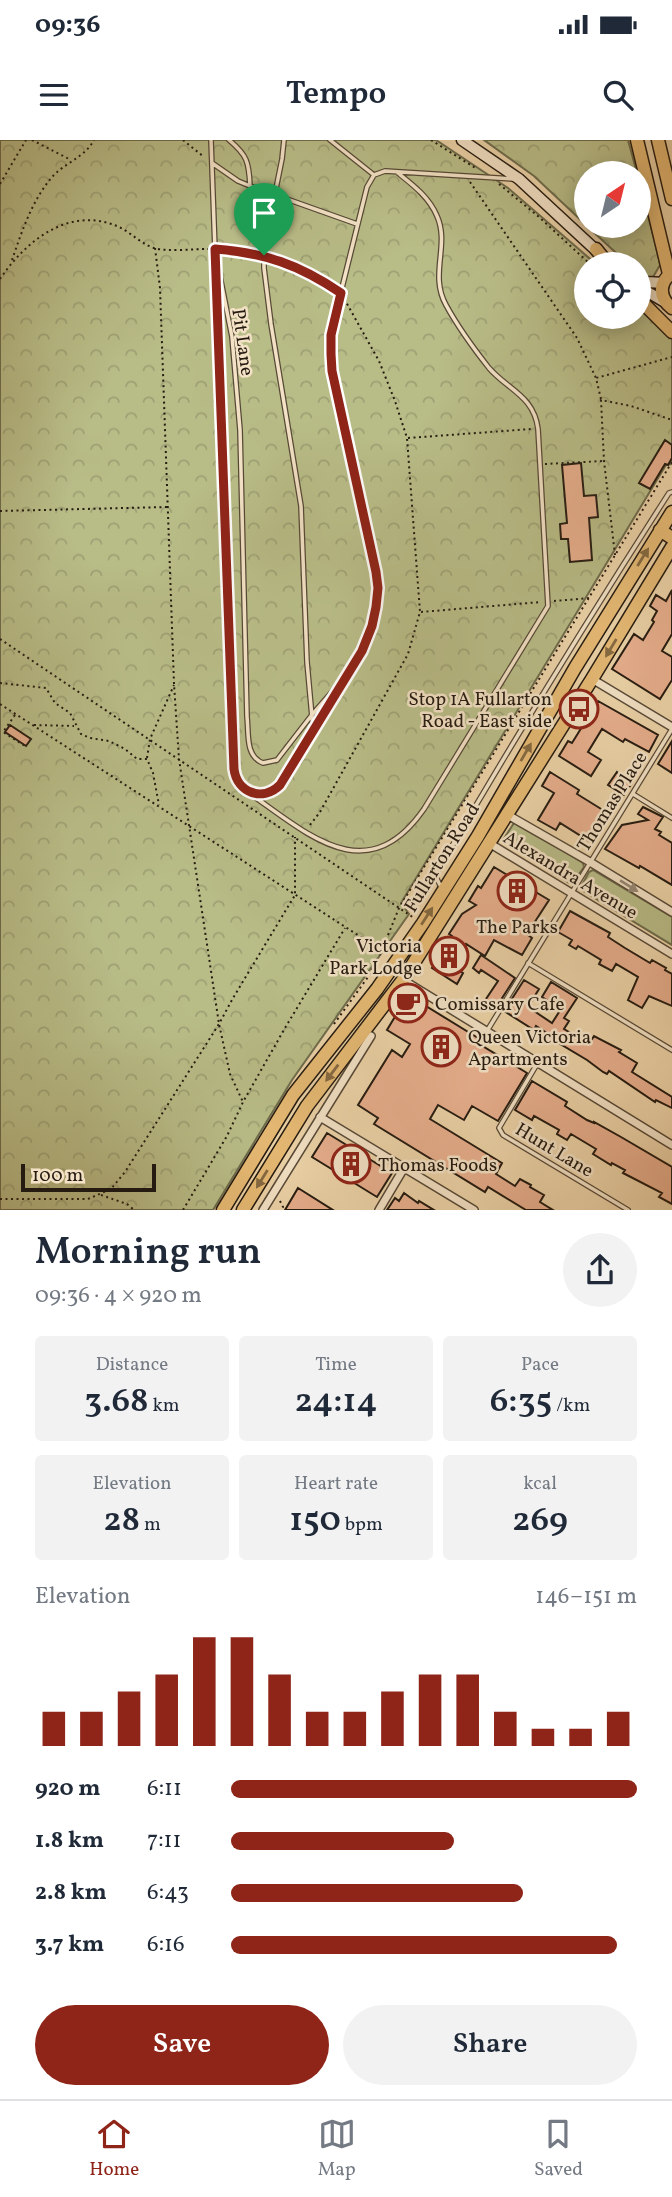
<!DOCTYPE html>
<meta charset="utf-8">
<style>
:root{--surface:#fff;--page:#f2f2f3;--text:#1f2937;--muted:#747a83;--line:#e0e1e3;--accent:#8f2418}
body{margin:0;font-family:Vollkorn,serif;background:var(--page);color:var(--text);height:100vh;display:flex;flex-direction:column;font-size:26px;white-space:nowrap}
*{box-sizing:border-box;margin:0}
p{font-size:23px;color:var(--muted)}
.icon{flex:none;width:38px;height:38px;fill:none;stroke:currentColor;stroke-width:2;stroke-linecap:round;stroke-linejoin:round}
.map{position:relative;height:1070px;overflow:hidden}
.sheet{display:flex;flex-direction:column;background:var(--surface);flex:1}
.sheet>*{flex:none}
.needle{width:46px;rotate:35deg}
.fabs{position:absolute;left:574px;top:21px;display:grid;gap:14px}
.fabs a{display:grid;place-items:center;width:77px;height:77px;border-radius:50%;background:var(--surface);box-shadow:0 4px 18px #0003;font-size:35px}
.scale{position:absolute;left:21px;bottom:18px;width:135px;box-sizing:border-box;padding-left:7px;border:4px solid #251b11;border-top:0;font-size:19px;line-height:24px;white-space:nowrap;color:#251b11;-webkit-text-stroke:5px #f3e2c6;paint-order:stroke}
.pin{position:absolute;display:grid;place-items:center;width:60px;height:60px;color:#fff;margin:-72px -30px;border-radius:50% 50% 50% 0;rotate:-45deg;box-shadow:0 0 7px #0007}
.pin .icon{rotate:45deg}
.round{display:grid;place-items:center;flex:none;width:74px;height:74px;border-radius:37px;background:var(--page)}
.head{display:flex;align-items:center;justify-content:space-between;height:119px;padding:0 35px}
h1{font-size:38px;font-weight:600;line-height:52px}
.figures{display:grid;grid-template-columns:repeat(3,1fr);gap:10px;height:119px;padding:7px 35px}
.figures div{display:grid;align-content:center;border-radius:7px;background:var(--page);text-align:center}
.figures b{font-size:35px;font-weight:600}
.figures small{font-size:19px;font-weight:400}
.figures p{font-size:19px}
.chart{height:196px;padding:14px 35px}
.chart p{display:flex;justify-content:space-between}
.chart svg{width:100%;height:126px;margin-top:7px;stroke:var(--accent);stroke-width:6}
.primary-button{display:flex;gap:14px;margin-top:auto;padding:14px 35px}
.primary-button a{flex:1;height:80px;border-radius:42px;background:var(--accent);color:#fff;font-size:28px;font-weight:600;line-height:80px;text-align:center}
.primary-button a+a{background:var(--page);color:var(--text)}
ul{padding:0 35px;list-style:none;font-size:23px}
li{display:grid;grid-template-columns:112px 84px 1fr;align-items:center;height:52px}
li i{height:18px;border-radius:9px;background:var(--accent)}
.status{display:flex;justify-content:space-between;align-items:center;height:49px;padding:0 35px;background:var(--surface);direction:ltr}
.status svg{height:19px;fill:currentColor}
header{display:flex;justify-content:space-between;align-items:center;height:91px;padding:0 35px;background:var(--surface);font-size:32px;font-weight:600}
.tabs{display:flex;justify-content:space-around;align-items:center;height:98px;border-top:2px solid var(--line);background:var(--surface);font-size:19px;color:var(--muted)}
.tabs a{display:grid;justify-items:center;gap:4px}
.tabs .selected{color:var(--accent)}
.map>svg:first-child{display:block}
.grass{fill:#b8bc87;stroke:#6e6c4c;stroke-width:2}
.park{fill:url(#park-crowns);stroke:#6e6c4c;stroke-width:2}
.building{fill:#e8af8e;stroke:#251b11;stroke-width:2}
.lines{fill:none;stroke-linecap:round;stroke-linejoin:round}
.service-casing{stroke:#574937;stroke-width:6}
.minor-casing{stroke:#574937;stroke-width:10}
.secondary-casing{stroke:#251b11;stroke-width:13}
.trunk-casing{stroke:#251b11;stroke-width:15}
.path{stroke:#251b11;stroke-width:2;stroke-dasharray:2 3.5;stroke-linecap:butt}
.service{stroke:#f3e2c6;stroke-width:3.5}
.minor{stroke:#f3e2c6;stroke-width:7}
.secondary{stroke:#f3e2c6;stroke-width:10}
.trunk{stroke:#e6ba74;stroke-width:12}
.oneway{fill:#866a42}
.oneway2{fill:#968875}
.route-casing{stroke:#fff;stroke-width:14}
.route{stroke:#8f2418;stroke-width:9}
.labels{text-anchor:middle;stroke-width:5;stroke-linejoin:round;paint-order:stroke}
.street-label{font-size:19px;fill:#251b11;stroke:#f3e2c6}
.poi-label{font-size:19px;fill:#251b11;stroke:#f3e2c6;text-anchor:start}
</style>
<div class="status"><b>09:36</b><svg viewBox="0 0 49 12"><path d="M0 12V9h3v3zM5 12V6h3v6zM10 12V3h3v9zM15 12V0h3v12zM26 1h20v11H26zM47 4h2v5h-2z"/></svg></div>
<header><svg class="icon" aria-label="menu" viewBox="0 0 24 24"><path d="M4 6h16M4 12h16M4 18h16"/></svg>Tempo<svg class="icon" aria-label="search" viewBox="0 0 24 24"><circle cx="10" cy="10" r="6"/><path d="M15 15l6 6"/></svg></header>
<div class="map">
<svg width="672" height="1070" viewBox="0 0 672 1070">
<defs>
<pattern id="park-crowns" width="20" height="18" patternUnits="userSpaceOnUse" patternTransform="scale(1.75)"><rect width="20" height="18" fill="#b8bc87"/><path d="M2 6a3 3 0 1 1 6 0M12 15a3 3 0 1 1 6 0" fill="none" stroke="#9ea174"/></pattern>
</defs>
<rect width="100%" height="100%" fill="#ecd3a8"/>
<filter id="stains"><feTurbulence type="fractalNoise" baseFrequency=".00286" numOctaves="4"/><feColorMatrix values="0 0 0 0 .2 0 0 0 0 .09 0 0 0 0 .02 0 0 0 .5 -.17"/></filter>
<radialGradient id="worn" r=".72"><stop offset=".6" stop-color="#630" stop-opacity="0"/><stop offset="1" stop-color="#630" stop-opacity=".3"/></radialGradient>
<path class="grass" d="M514,683L524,686L583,723L584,727L574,741L569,743L503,700Z
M593,730L672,777V805L583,751L582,745L589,732Z"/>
<path class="park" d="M0,0H436L508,48L596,124H586V177H639V164L672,196V324L666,325L401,763L409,774L292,940L213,1070H0Z
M484,0H628L637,33H586V85L534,36Z
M639,40L658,115L660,125L653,137H646L639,133V124H628L587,86H639Z"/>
<path class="building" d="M665,300L672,305V318L668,325L665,324L650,349L639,343Z
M581,323L584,356L596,355L598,377L589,378L592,420L570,422L568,399H561L560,384L567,383L562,325Z
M672,450V494L662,511L672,517V540L660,559L612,529L634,494L643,500L654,482L652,480L657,471L650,466L656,455L666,461Z
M598,561L658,595L649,612L625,599L623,602L602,589L588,612L601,620L591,636L559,616L568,601L572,603Z
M10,585L31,599L26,606L5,592Z
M672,601V633L658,624Z
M550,632L579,650L577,654L606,672L589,701L560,683L556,690L538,680L554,653L542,646Z
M617,632L632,643L624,655L608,645Z
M643,667L663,677L655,689L661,692L659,695L672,703V745L640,726L639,728L605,709L622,685L648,680L638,674Z
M494,727L549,760L527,794L532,798L522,815L494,800L485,816L466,804L452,826L463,833L457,844L432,828L452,796L449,794L462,774L476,765L469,761L478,746L481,748Z
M570,771L610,793L608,797L625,808L650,823L652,820L666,828L665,830L672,834V866L649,856L642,868L628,860L638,837L616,824L612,831L599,824L601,820L578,806L576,809L569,805L572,800L558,792Z
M481,815L515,838L495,869L484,862L498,841L481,830L479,833L473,828Z
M524,840L539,849L528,867L552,883L561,869L542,857L551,842L577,858L564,878L569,881L564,889L589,904L594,896L621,910L619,912L637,923L632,932L672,957V968L656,960L655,962L609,931L607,934L603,932L587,920L552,899L553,897L536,886L534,890L504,871Z
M408,855L478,898L476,902L527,933L498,981L472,966L464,980L438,965L430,979L502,1023L496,1034L515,1046L520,1039L531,1045L530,1047L544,1055L540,1062L553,1070H526L488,1047L485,1052L374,984L378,978L358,965L392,910L402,917L410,904L387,890Z
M532,941L567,962L565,966L587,980L594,983V982L621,997L672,1027V1064L659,1057L662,1053L623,1033L625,1030L612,1023L611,1025L593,1014L596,1009L571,994L567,1000L557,994L559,990L534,976L532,980L515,970Z
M327,993L392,1033L377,1057L312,1017Z
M298,1048L333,1070H285Z
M404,1053L418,1063L419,1061L434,1070H387L395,1058L399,1061Z"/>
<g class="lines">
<defs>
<path id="service" d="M211,0L234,630C237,651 255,657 274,650L284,638C297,616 310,594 324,572C353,528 381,487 376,432L332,231L331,195L335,176L367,47L374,35L385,31L513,39
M229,0C247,15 249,22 250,46
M284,0L282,19L264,108V128L271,184L301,366L307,522L313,588
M330,0L374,35
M212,23L238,41L250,46L357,84
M215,109C266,113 298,123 341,153
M217,121L232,197L240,290L247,577C249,594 245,616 263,623L277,620L311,576L345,537
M249,653C308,694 367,751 424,669L548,466L538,289C534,256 508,250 489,228C474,209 458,187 446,165C429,135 450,105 437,76C429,57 413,45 398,33
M633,654L672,678
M442,749L435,735C510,606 588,479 669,353L672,352
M528,823L672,910
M487,891L672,589
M537,924L499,988L503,995L628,1070"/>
<path id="minor" d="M592,539L672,587
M506,674L590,722L672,772
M489,703L672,814
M403,840L672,1005
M320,977L474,1070
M263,1070L371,896
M379,1070L404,1028"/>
<path id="secondary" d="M462,0L519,39L600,114
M639,139L647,142L663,143
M639,147L665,162"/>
<path id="trunk" d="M637,0L669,134
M658,0L672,59
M596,109L608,124
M672,133C658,143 659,158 672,168
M639,159L672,192
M660,390L672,398
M223,1070L293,955L377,849L423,783L478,696L575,528L672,372
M243,1070L307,966L403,840L592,539L672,407"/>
</defs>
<use href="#service" class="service-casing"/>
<use href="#minor" class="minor-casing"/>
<use href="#secondary" class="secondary-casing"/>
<use href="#trunk" class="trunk-casing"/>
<path class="path" d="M32,0L71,20
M183,0L204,17
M431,0L477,29
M470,42L577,198L596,238
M0,44L26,0
M499,44L539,77L590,124
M155,108L160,148L174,544L179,619L219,884L230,934L243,962
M12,120C22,91 32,60 53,36C65,23 85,17 94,0
M0,139C27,99 72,64 121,88C132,94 142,104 154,108C168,112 193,109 208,109
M601,259L596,238L672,217
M408,298L531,289
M545,324L603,321
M0,371L167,367
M615,415L604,321L601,260L631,266L672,280
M554,461L590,458
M421,472L541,462
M0,499L414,778
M0,543L46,548L55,563L70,573L81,594L90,598L109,601L125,609L137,619H147L153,633L159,665
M0,564L381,810
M15,575L3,592L25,606
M34,585L74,586
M147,618L150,599L174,545
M310,685L320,672L408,514L420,472L407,298L395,261L379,221L346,162
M334,884L368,837L382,810L399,768L672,322
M101,1055L127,1064L134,1070
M0,1059H88L111,1049L125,1032L219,884L233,858L295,755V697
M280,1061L283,1067L281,1070
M183,1070L227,996L243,962L285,888L345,788"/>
<use href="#service" class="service"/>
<use href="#minor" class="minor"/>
<use href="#secondary" class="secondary"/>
<use href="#trunk" class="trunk"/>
</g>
<defs><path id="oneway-solid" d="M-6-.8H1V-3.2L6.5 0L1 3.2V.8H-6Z" transform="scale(1.75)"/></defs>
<g class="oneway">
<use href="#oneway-solid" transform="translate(643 417) rotate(-58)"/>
<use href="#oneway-solid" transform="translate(611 508) rotate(121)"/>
<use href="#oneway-solid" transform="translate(526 612) rotate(-60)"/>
<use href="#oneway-solid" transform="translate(427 776) rotate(-57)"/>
<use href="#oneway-solid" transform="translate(332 933) rotate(127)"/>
<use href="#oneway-solid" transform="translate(262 1039) rotate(122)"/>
</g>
<use class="oneway2" href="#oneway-solid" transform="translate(629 746) rotate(32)"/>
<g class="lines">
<defs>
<path id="route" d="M215,109C265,113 298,124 341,153L331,195V214L332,231L376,432L378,448L376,467L372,486L362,511L280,645C263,662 237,653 234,629Z"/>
</defs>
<use href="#route" class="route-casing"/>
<use href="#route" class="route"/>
</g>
<defs>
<symbol id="bus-ring" viewBox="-11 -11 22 22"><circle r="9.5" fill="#f3e2c6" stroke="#8f2418" stroke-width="1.5"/><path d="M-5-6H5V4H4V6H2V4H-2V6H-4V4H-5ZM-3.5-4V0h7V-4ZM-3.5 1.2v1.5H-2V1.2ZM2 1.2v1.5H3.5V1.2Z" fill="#8f2418"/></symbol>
<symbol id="building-ring" viewBox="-11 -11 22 22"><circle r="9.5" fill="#f3e2c6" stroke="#8f2418" stroke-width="1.5"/><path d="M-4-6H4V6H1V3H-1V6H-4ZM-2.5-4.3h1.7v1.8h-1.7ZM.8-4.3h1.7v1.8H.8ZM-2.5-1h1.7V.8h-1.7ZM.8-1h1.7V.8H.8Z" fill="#8f2418"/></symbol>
<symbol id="cafe-ring" viewBox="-11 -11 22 22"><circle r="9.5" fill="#f3e2c6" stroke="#8f2418" stroke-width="1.5"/><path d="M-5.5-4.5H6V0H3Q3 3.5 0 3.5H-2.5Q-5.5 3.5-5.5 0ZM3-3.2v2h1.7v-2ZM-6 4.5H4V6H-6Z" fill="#8f2418"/></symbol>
</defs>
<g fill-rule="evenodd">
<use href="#bus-ring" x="557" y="547" width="44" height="44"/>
<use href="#building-ring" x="495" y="729" width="44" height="44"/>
<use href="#building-ring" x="427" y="794" width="44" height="44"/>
<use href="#cafe-ring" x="386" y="841" width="44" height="44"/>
<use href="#building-ring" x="419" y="885" width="44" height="44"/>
<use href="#building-ring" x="329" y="1002" width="44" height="44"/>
</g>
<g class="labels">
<g class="street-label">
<text transform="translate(244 202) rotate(82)" y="7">Pit Lane</text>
<text transform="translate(611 661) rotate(-58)" y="7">Thomas Place</text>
<text transform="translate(441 717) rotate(-58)" y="7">Fullarton Road</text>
<text transform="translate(571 734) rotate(31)" y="7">Alexandra Avenue</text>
<text transform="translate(555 1009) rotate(31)" y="7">Hunt Lane</text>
</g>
<g class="poi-label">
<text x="552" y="565" text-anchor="end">Stop 1A Fullarton<tspan x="552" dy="22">Road - East side</tspan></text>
<text x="517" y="793" text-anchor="middle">The Parks</text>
<text x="422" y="812" text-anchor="end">Victoria<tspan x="422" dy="22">Park Lodge</tspan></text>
<text x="435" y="870">Comissary Cafe</text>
<text x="468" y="903">Queen Victoria<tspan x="468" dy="22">Apartments</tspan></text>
<text x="378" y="1031">Thomas Foods</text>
</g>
</g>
<rect width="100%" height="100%" filter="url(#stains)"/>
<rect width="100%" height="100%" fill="url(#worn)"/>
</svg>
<div class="fabs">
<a><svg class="needle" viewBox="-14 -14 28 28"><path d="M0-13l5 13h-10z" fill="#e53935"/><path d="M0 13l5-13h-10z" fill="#747a83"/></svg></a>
<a><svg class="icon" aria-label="locate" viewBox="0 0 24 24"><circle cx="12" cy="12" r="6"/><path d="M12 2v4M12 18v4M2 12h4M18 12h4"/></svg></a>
</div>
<div class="scale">100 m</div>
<div class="pin" style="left:264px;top:115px;background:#1e9e55"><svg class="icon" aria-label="arrive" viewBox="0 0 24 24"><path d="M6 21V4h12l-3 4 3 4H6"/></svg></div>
</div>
<section class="sheet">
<div class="head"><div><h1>Morning run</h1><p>09:36 · 4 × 920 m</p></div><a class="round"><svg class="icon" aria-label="share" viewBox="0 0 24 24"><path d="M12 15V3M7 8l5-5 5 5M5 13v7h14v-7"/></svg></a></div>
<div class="figures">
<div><p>Distance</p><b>3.68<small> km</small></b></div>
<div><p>Time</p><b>24:14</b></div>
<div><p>Pace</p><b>6:35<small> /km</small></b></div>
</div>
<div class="figures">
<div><p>Elevation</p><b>28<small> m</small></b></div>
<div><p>Heart rate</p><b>150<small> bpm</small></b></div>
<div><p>kcal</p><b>269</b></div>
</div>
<div class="chart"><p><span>Elevation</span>146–151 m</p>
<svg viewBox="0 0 160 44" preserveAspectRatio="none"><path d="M5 44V32M15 44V32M25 44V25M35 44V19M45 44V6M55 44V6M65 44V19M75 44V32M85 44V32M95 44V25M105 44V19M115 44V19M125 44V32M135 44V38M145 44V38M155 44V32"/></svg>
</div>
<ul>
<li><b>920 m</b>6:11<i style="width:100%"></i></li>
<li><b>1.8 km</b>7:11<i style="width:55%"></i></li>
<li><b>2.8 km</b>6:43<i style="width:72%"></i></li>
<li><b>3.7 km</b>6:16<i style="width:95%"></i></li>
</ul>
<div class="primary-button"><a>Save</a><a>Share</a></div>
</section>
<nav class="tabs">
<a class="selected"><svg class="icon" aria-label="home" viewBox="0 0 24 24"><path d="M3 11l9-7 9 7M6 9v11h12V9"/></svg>Home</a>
<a><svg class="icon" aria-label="map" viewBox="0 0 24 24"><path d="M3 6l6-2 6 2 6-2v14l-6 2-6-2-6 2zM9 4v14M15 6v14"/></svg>Map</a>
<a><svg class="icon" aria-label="saved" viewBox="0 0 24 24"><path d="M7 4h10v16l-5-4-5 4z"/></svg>Saved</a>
</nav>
